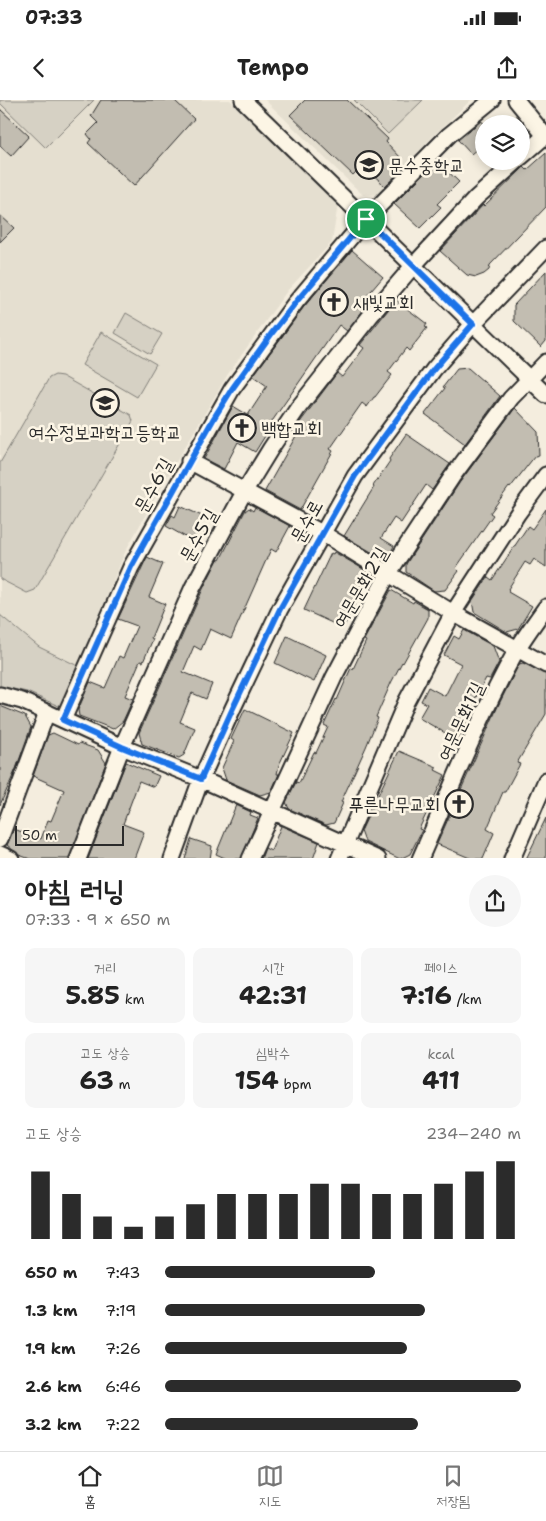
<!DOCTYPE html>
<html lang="ko">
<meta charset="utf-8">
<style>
:root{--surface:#fff;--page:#f6f6f6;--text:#222;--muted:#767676;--line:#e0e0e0;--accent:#2b2b2b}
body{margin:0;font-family:"Shantell Sans","Poor Story",sans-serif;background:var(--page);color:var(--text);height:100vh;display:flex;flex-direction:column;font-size:19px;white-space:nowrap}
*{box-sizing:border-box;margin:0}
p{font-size:16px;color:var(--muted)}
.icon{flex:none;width:28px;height:28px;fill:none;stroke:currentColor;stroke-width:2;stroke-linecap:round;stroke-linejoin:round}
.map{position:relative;height:758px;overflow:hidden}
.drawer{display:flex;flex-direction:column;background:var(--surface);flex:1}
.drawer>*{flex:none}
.buttons{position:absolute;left:475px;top:15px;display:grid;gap:10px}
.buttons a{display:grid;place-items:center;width:55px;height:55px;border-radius:50%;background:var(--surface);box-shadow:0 2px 12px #0003;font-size:25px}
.scale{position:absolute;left:15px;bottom:12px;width:109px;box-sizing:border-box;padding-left:5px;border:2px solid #2b2b2b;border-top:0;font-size:14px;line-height:18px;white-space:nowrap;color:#2b2b2b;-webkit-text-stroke:4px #fcf5e5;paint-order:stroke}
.pin{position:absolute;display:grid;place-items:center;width:42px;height:42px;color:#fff;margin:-21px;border:2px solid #fff;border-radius:50%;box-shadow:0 1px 5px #0007}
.round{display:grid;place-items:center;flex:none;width:52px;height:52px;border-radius:26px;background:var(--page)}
.summary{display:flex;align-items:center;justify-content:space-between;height:85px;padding:0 25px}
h1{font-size:28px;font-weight:700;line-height:38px}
.figures{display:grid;grid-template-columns:repeat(3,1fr);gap:8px;height:85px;padding:5px 25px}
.figures div{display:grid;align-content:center;border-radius:10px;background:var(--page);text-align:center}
.figures b{font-size:25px;font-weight:700}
.figures small{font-size:14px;font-weight:400}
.figures p{font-size:14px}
.chart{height:140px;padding:10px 25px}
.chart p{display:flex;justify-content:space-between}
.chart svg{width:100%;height:90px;margin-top:5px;stroke:var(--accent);stroke-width:6}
ul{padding:0 25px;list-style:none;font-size:16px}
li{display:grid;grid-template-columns:80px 60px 1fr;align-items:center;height:38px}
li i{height:12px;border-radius:6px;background:var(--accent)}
.status{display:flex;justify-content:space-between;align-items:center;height:35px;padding:0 25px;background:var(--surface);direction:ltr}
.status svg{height:14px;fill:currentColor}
header{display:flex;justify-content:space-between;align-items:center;height:65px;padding:0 25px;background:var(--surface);font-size:22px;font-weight:700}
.tabs{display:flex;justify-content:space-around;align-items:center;height:70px;border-top:1px solid var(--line);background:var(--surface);font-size:14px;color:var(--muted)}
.tabs a{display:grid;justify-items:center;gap:2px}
.tabs .selected{color:var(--accent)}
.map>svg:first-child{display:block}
.built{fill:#e5dfd0}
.green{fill:#d6d1c4;stroke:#807e78}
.building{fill:#c2bdb1;stroke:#2b2b2b}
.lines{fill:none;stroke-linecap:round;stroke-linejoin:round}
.minor-casing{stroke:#2b2b2b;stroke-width:19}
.minor{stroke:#fcf5e5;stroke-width:15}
.route-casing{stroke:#fff;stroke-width:10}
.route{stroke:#1a73e8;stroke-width:6}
.labels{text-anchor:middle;stroke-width:5;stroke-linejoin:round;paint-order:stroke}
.poi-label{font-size:19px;fill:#2b2b2b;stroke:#fcf5e5;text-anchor:start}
.street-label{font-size:19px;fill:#2b2b2b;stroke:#fcf5e5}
</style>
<div class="status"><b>07:33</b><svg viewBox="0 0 49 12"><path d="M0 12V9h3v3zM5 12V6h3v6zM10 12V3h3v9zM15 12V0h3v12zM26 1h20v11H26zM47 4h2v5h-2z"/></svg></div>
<header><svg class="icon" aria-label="back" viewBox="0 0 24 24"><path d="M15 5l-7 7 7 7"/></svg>Tempo<svg class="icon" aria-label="share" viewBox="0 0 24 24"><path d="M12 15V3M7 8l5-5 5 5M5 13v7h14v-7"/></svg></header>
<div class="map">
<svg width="546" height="759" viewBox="0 0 546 759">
<rect width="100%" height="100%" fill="#f4edde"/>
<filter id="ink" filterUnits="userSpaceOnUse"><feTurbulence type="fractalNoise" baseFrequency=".02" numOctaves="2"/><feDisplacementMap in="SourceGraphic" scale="10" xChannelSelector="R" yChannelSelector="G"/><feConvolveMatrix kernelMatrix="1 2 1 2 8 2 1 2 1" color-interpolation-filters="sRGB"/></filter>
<g filter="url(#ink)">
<path class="built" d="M0,0H230L338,104L332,142L287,191L228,274L155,398L126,450L78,566L39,547L0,515Z
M265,0H471L433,36L379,94L363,95Z"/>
<path class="green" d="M0,0H94L46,48L0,3Z
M354,0H423L388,34Z
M126,213L162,234L150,254L115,233Z
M101,232L156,264L137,297L82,265Z
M55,275L62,276L131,315L133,321L35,490L27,493L0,479V363L49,278Z
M0,515L39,547L78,566L61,607L27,592L0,586Z"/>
<path class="building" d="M101,0H174L194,19L134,86L88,43L91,39L87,34L98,23L91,16Z
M305,0H347L388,39L386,42L402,59L396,65L402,70L385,86L363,65L353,75L290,15Z
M0,9L29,36L11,56L0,46Z
M481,21L484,23V43L471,54L458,40Z
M546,53V107L490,165L489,170L484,174L476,177L467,175L440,151L483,105L484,106L524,67L527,70Z
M437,61L459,82L437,104L441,107L420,128L394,104Z
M0,115L14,128L0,142Z
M352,150L383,177L360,204L365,208L347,231L339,225L268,327L270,328L255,352L238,342L224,369L204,359L233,306L248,315L267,286L253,276L303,208Z
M546,171V241L541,247L514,221V205Z
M396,200L427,224L425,227L427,228L409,251L406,248L388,272L392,275L375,297H374L367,307L362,303L348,323L330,349L333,351L300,410L265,391L301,327L298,325L337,273L342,277L364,248L360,245Z
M468,268L500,296L465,344L425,314L445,288L443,287L457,269Z
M515,308L538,332L539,355L535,356L510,388L509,387L490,413L493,415L456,468L459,471L445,490L434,491L406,472V464L460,382Z
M406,334L450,364L432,390L426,385L401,423L394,418L381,438L394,446L388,457H380L344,436L374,387L373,386L390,361L389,359Z
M180,406L202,416L196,427L205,432L200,442L190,437L189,439L166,426L172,415L175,417Z
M255,407L290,426L276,452L271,449L231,539L210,529L201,550L194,546L183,572L212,584L206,599L192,593L180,622L195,628L184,655L179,658L142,644L139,633L203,489L218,459L220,460L245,411L249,408L253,411Z
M546,409V467L534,459L530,465L525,462L508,489L509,490L508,492L532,506L518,529L507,532L474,512L472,501L488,477L492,480L528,426L532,429Z
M334,452L370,473L343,528L304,510L331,453L333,454Z
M147,457L163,464L149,497L165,504L151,538L153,539L143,562L140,561L125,596L133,599L123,621L113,629L79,616L78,610L90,582L105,588L119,556L123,558L137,526L118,519Z
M391,490L413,503L414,501L428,509V518L403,563L402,562L391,583L376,617L378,618L366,647L341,702L343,703L334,723L326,725L289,709L286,702L296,682L299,683L314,652L316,653L328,627L324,625L336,599L337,600L351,568L353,569L366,541L364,540Z
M464,530L493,546L499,562L490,579L486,578L470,609L475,611L461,642L419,618L427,604L421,601L428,587L445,596L461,564L444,555L454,536L459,539Z
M287,536L326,555L314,582L275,563Z
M523,563L546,574V614L517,663L520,664L505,692H503L487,729L494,733L483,759H472L437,744L498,606L519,564Z
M0,606L25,616L31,627L16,669L0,705Z
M245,609L294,633L279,665L277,674H279L271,692L260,695L226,680L222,668L234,641L231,639Z
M53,633L78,645L79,643L98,650L106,663L69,759H30L19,755L7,745L14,729L41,739L48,720L51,721L64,690L33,676L48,635Z
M399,651L437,667L435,670L445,675L419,729L422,730L410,754L400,759L365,742L361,731Z
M126,662L159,676L154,687L139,681L123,724L144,732L134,759H88Z
M236,705L251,712L250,715L258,718L241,759H227L216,754Z
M546,718V759H526Z
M277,724L319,742L313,759H261L265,748L271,751L281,726Z
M191,739L212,746L210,759H185Z"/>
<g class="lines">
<defs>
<path id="minor" d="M243,0L546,295
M516,0L546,37
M521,57L545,36
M189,361L322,433L453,513L546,565
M0,595L22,601L122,647L201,679L378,759
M63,620L131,467L232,289L296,202L366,119L449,35L492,0
M0,739L47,612
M0,754L11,759
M78,759L122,647L193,487L244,392L271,348L298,308L371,215L413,166L476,98L517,61
M172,759L201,679L233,608L280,509L355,376L434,269L473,224L546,148
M250,759L334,577L388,474L452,377L511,298L546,262
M339,759L406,602L453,513L518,413L546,375
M420,759C451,689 479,617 516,551C525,536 536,521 546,507
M512,759L546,680"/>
</defs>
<use href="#minor" class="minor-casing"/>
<use href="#minor" class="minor"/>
</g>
</g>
<g class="lines" filter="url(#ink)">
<defs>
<path id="route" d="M366,119L473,224L434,269L355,376L280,509L233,608L201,679L122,647L63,620L131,467L214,318L232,289L272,233L296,202Z"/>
</defs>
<use href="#route" class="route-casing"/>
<use href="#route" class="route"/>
</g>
<defs>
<symbol id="school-ring" viewBox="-11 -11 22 22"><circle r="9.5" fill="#fcf5e5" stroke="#2b2b2b" stroke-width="1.5"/><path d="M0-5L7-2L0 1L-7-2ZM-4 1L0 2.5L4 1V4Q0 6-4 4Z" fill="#2b2b2b"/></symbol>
<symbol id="church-ring" viewBox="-11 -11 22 22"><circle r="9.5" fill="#fcf5e5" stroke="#2b2b2b" stroke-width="1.5"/><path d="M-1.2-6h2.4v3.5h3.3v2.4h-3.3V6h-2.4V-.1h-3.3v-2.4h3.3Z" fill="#2b2b2b"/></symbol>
</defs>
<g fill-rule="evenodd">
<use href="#school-ring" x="353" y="49" width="32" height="32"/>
<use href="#church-ring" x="318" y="186" width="32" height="32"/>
<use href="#school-ring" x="89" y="287" width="32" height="32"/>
<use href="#church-ring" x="226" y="312" width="32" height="32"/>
<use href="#church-ring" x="443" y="688" width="32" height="32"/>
</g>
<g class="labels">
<g class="poi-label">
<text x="388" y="72">문수중학교</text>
<text x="353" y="209">새빛교회</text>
<text x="261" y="335">백합교회</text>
<text x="105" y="339" text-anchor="middle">여수정보과학고등학교</text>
<text x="440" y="711" text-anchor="end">푸른나무교회</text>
</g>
<g class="street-label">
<text transform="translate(153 385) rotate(-61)" y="7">문수6길</text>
<text transform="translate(306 421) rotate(-61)" y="7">문수로</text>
<text transform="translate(198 435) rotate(-61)" y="7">문수5길</text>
<text transform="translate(360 487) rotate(-60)" y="7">여문문화2길</text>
<text transform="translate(460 621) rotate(-65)" y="7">여문문화1길</text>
</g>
</g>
</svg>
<div class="buttons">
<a><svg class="icon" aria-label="layers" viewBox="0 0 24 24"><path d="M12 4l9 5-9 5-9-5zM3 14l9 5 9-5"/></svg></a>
</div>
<div class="scale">50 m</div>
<div class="pin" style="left:366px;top:119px;background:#1e9e55"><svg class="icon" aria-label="arrive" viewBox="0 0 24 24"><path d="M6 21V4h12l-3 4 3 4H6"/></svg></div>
</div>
<section class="drawer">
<div class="summary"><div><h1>아침 러닝</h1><p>07:33 · 9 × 650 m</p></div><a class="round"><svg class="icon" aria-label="share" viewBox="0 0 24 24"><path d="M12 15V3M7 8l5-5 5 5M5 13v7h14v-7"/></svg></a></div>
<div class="figures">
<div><p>거리</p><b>5.85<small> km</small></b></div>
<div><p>시간</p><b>42:31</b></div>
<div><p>페이스</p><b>7:16<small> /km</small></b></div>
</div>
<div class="figures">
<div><p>고도 상승</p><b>63<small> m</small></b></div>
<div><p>심박수</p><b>154<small> bpm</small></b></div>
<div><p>kcal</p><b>411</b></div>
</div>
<div class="chart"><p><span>고도 상승</span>234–240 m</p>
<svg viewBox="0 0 160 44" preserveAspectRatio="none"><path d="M5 44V11M15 44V22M25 44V33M35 44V38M45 44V33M55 44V27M65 44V22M75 44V22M85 44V22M95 44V17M105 44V17M115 44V22M125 44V22M135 44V17M145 44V11M155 44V6"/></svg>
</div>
<ul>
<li><b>650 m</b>7:43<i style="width:59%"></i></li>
<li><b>1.3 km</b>7:19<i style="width:73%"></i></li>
<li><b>1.9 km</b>7:26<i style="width:68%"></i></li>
<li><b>2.6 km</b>6:46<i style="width:100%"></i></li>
<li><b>3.2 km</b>7:22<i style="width:71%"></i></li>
</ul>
</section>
<nav class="tabs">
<a class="selected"><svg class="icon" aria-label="home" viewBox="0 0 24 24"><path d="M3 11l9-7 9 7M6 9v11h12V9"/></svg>홈</a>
<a><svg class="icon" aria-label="map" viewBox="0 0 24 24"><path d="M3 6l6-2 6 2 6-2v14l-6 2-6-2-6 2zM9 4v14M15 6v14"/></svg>지도</a>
<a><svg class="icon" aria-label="saved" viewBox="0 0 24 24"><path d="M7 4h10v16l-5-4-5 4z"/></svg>저장됨</a>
</nav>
